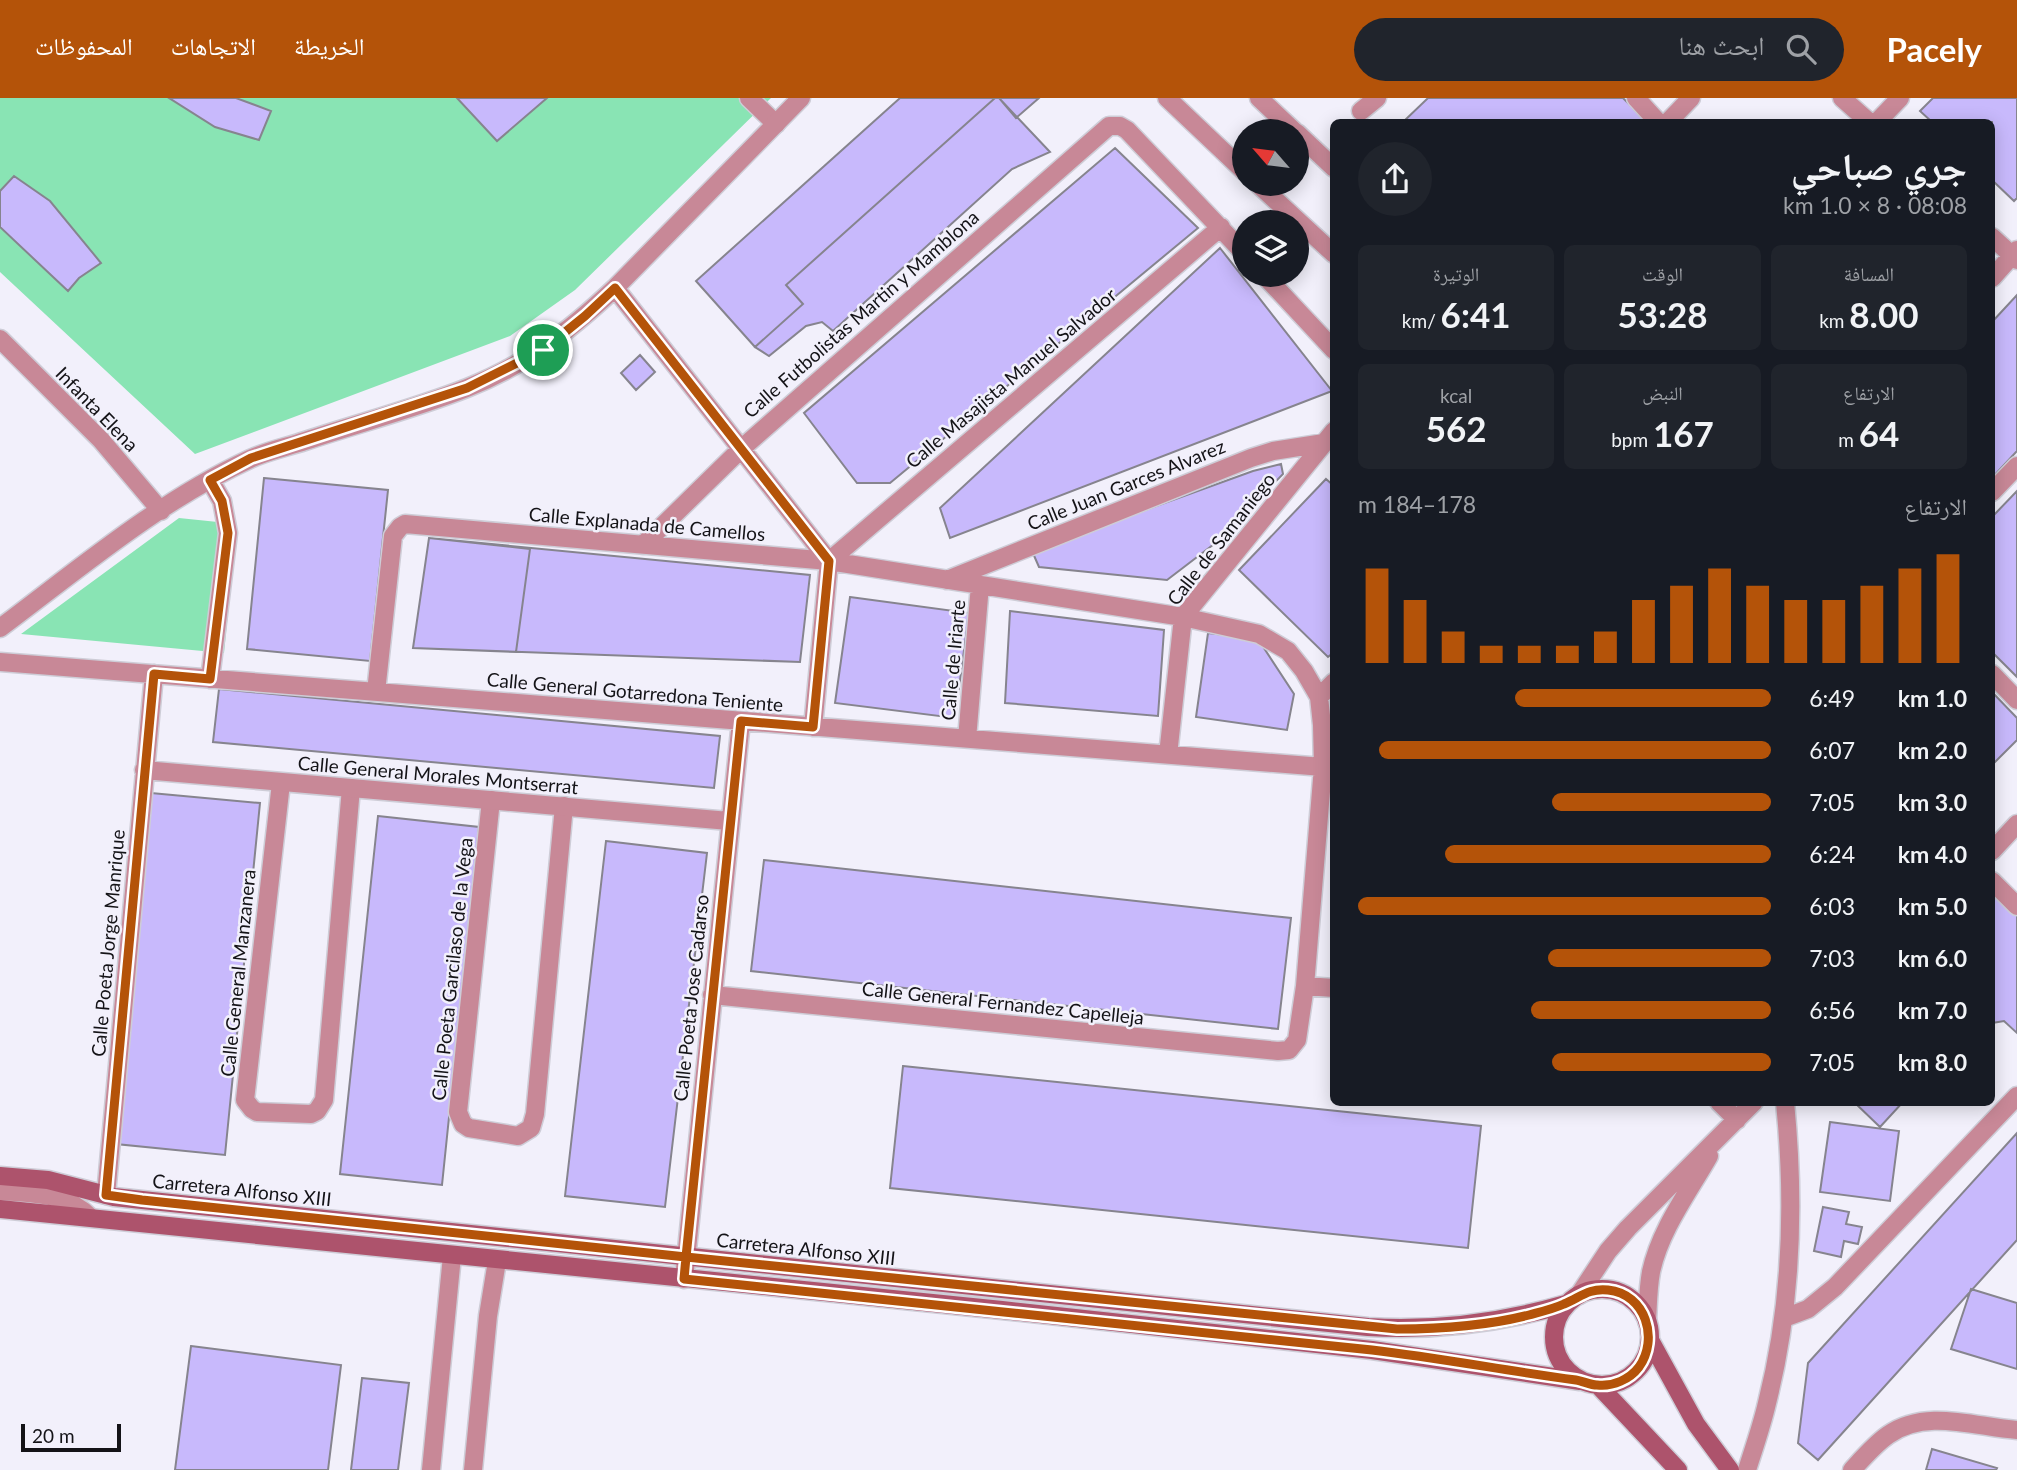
<!DOCTYPE html>
<html lang="ar">
<meta charset="utf-8">
<style>
:root{--surface:#171b24;--page:#20242c;--text:#f1f3f6;--muted:#9ea1a6;--accent:#b45309}
body{margin:0;font-family:Lato,"Noto Naskh Arabic",sans-serif;background:var(--page);color:var(--text);direction:rtl;height:100vh;display:flex;flex-direction:column;font-size:26px;white-space:nowrap}
*{box-sizing:border-box;margin:0}
p{font-size:23px;color:var(--muted)}
.icon{flex:none;width:38px;height:38px;fill:none;stroke:currentColor;stroke-width:2;stroke-linecap:round;stroke-linejoin:round}
.map{position:relative;flex:1;overflow:hidden;direction:ltr}
.side{position:absolute;left:1330px;top:21px;width:665px;height:987px;display:flex;flex-direction:column;background:var(--surface);border-radius:10px;box-shadow:0 4px 18px #0003;direction:rtl}
.side>*{flex:none}
.needle{width:46px;rotate:298deg}
.buttons{position:absolute;left:1232px;top:21px;display:grid;gap:14px}
.buttons a{display:grid;place-items:center;width:77px;height:77px;border-radius:50%;background:var(--surface);box-shadow:0 4px 18px #0003;font-size:35px}
.scale{position:absolute;left:21px;bottom:18px;width:100px;box-sizing:border-box;padding-left:7px;border:4px solid #141317;border-top:0;font-size:19px;line-height:24px;white-space:nowrap;color:#141317;-webkit-text-stroke:5px #f2f0fb;paint-order:stroke}
.pin{position:absolute;display:grid;place-items:center;width:60px;height:60px;color:#fff;margin:-30px;border:4px solid #fff;border-radius:50%;box-shadow:0 2px 7px #0007}
.round{display:grid;place-items:center;flex:none;width:74px;height:74px;border-radius:37px;background:var(--page)}
.head{display:flex;align-items:center;justify-content:space-between;height:119px;padding:0 28px}
h1{font-size:38px;font-weight:700;line-height:52px}
.figures{display:grid;grid-template-columns:repeat(3,1fr);gap:10px;height:119px;padding:7px 28px}
.figures div{display:grid;align-content:center;border-radius:10px;background:var(--page);text-align:center}
.figures b{font-size:35px;font-weight:700}
.figures small{font-size:19px;font-weight:400}
.figures p{font-size:19px}
.chart{height:196px;padding:14px 28px}
.chart p{display:flex;justify-content:space-between}
.chart svg{width:100%;height:126px;margin-top:7px;stroke:var(--accent);stroke-width:6}
ul{padding:0 28px;list-style:none;font-size:23px}
li{display:grid;grid-template-columns:112px 84px 1fr;align-items:center;height:52px}
li i{height:18px;border-radius:9px;background:var(--accent)}
header{display:flex;align-items:center;gap:42px;box-sizing:border-box;height:98px;padding:0 35px;background:var(--accent);color:#fff}
header strong{font-size:33px}
nav{display:flex;gap:38px;margin-inline-start:auto;font-size:24px}
.search{width:490px;height:63px;background:var(--page);display:flex;align-items:center;gap:18px;box-sizing:border-box;padding:0 24px;border-radius:38px;color:var(--muted);font-size:26px}
.map>svg:first-child{display:block}
.green{fill:#89e4b4}
.building{fill:#c8b9fc;stroke:#86848e;stroke-width:2}
.lines{fill:none;stroke-linecap:round;stroke-linejoin:round}
.lane-casing{stroke:#cecdd7;stroke-width:21}
.street-casing{stroke:#cecdd7;stroke-width:21}
.secondary-casing{stroke:#cecdd7;stroke-width:21}
.lane{stroke:#c88897;stroke-width:18}
.street{stroke:#c88897;stroke-width:18}
.secondary{stroke:#ad536c;stroke-width:18}
.route-casing{stroke:#fff;stroke-width:14}
.route{stroke:#b45309;stroke-width:9}
.labels{text-anchor:middle;stroke-width:5;stroke-linejoin:round;paint-order:stroke}
.street-label{font-size:19px;fill:#141317;stroke:#f2f0fb}
</style>
<header>
<strong>Pacely</strong>
<div class="search"><svg class="icon" aria-label="search" viewBox="0 0 24 24"><circle cx="10" cy="10" r="6"/><path d="M15 15l6 6"/></svg>ابحث هنا</div>
<nav><a>الخريطة</a><a>الاتجاهات</a><a>المحفوظات</a></nav>
</header>
<div class="map">
<svg width="2017" height="1372" viewBox="0 0 2017 1372">
<rect width="100%" height="100%" fill="#f2f0fb"/>
<path class="green" d="M0,0H771L575,192L510,238L195,356L0,174Z
M179,420L237,426L224,555L21,536Z"/>
<path class="building" d="M169,0H236L271,13L259,42L215,29Z
M457,0H547L497,43Z
M900,0H995L786,187L803,206L755,249L696,183Z
M995,0H999L1050,54L1012,71L833,233L822,224L806,228L769,258L755,249L803,206L786,187Z
M999,0H1039L1016,20Z
M1428,0H1623L1645,22L1643,24H1403Z
M1933,0H2017V100L2014,103L1992,82V24H1932L1920,13Z
M1115,50L1198,130L890,385H857L804,315Z
M14,78L50,103L101,165L79,180L68,193L0,129V93Z
M1220,150L1332,293L950,440L940,410Z
M2017,197V353L1992,380V224Z
M640,257L655,274L636,292L621,275Z
M1281,366L1283,376L1218,443L1167,482L1039,469L1032,453L1253,373Z
M264,380L388,392L370,563L247,551Z
M1326,381L1334,388V554L1328,559L1239,472Z
M2017,393V579L1992,554V419Z
M429,440L530,451L516,554L413,550Z
M429,440L810,477L800,564L413,550Z
M850,499L969,515L955,620L835,605Z
M1010,513L1164,532L1158,618L1005,605Z
M1208,535L1258,541L1294,596L1287,632L1196,619Z
M219,591L720,638L714,690L213,644Z
M1992,594L2017,620V642L1992,667Z
M151,695L260,705L225,1057L116,1046Z
M378,718L479,729L442,1087L340,1076Z
M606,743L707,755L665,1109L565,1098Z
M764,762L1291,820L1278,931L751,873Z
M1992,789L2017,810V935L2004,923L1992,925Z
M903,968L1481,1028L1468,1150L890,1090Z
M1854,1004H1903L1880,1029Z
M1830,1024L1899,1033L1890,1103L1820,1094Z
M2017,1035V1142L1818,1362L1798,1345L1808,1265Z
M1823,1109L1849,1114L1846,1126L1862,1129L1858,1146L1844,1143L1841,1159L1814,1153Z
M1971,1191L2017,1205V1271L1951,1251Z
M191,1248L341,1267L328,1372H175Z
M362,1280L409,1285L398,1372H351Z
M1932,1351L1997,1370L1996,1372H1926Z"/>
<g class="lines">
<defs>
<path id="lane" d="M749,0L776,26
M281,685L245,1002L252,1011L257,1014L311,1016L317,1013L324,1002L351,690
M491,702L458,1014L463,1026L469,1030L518,1038L531,1030L535,1016L564,708
M1784,1220L1808,1211L1835,1189L2017,998
M431,1372L452,1158
M473,1372L488,1218L497,1163
M1747,1372C1754,1350 1762,1327 1767,1305C1792,1207 1795,1105 1785,1004"/>
<path id="street" d="M1167,0L1244,73
M1259,0L1294,33
M1636,0L1658,24
M1842,0L1869,24
M1361,13L1377,0
M1668,24L1691,0
M1877,24L1900,0
M1297,35L1334,70
M1258,86L1334,156
M1992,139L2017,162
M1264,177L1334,252
M1992,180L2017,152
M615,190L829,463L813,629
M0,241L101,342L161,413
M1992,394L2017,368
M643,447L741,351L1109,28H1120L1127,32L1244,155
M829,463L1221,129
M947,482L1251,360L1273,353L1324,345
M0,530C79,471 159,403 250,361C267,353 287,349 305,343C359,325 414,311 467,290C526,267 569,233 615,190L801,0
M0,564L1323,669
M1992,576L2017,602
M210,581L228,435L222,403L210,382
M376,594L393,438L400,429L405,426L829,463L1183,519L1259,536L1288,553L1304,573L1319,599L1322,627L1323,669L1305,888L1297,942L1289,952L1278,953L712,897
M1319,599L1334,584
M967,641L980,487
M1168,657L1183,519L1334,333
M144,672L729,723
M1992,753L2017,726
M1992,783L2017,808
M1305,888L1334,890
M1719,1004L1737,1022
M0,1093C33,1096 66,1094 90,1119
M106,1097L154,576
M684,1181L741,623
M1579,1197L1608,1153L1628,1130L1754,1004
M1647,1223C1648,1207 1648,1190 1651,1174C1660,1132 1688,1095 1709,1058
M1852,1372C1863,1360 1875,1346 1888,1337C1926,1310 1975,1329 2017,1332"/>
<path id="secondary" d="M0,1078L48,1082L114,1099L142,1102L1368,1229C1436,1233 1500,1225 1566,1206
M0,1111L1002,1212L1372,1252L1580,1283
M1554 1239a48 48 0 1 1 96 0a48 48 0 1 1-96 0Z
M1650,1242L1696,1326L1730,1372
M1598,1287L1678,1372"/>
</defs>
<use href="#lane" class="lane-casing"/>
<use href="#street" class="street-casing"/>
<use href="#secondary" class="secondary-casing"/>
<use href="#lane" class="lane"/>
<use href="#street" class="street"/>
<use href="#secondary" class="secondary"/>
</g>
<g class="lines">
<defs>
<path id="route" d="M543,252L467,290L251,360L210,382L222,403L228,435L210,581L154,576L106,1097L142,1102L686,1159L684,1181L1372,1252C1440,1260 1508,1273 1576,1282C1583,1283 1590,1287 1597,1287C1613,1289 1630,1281 1639,1269C1659,1241 1646,1196 1608,1192C1588,1190 1581,1199 1564,1206C1553,1211 1540,1214 1529,1217C1486,1228 1441,1231 1397,1231L686,1159L741,623L813,629L829,463L615,190L585,218L543,252"/>
</defs>
<use href="#route" class="route-casing"/>
<use href="#route" class="route"/>
</g>
<g class="labels">
<g class="street-label">
<text transform="translate(861 216) rotate(-41)" y="7">Calle Futbolistas Martin y Mamblona</text>
<text transform="translate(1011 280) rotate(-40)" y="7">Calle Masajista Manuel Salvador</text>
<text transform="translate(97 311) rotate(46)" y="7">Infanta Elena</text>
<text transform="translate(1126 387) rotate(-22)" y="7">Calle Juan Garces Alvarez</text>
<text transform="translate(647 426) rotate(5)" y="7">Calle Explanada de Camellos</text>
<text transform="translate(1221 441) rotate(-52)" y="7">Calle de Samaniego</text>
<text transform="translate(953 562) rotate(-85)" y="7">Calle de Iriarte</text>
<text transform="translate(635 594) rotate(5)" y="7">Calle General Gotarredona Teniente</text>
<text transform="translate(438 677) rotate(5)" y="7">Calle General Morales Montserrat</text>
<text transform="translate(108 845) rotate(-85)" y="7">Calle Poeta Jorge Manrique</text>
<text transform="translate(452 871) rotate(-84)" y="7">Calle Poeta Garcilaso de la Vega</text>
<text transform="translate(238 875) rotate(-84)" y="7">Calle General Manzanera</text>
<text transform="translate(691 900) rotate(-84)" y="7">Calle Poeta Jose Cadarso</text>
<text transform="translate(1003 905) rotate(6)" y="7">Calle General Fernandez Capelleja</text>
<text transform="translate(242 1092) rotate(6)" y="7">Carretera Alfonso XIII</text>
<text transform="translate(806 1151) rotate(6)" y="7">Carretera Alfonso XIII</text>
</g>
</g>
</svg>
<div class="buttons">
<a><svg class="needle" viewBox="-14 -14 28 28"><path d="M0-13l5 13h-10z" fill="#e53935"/><path d="M0 13l5-13h-10z" fill="#9ea1a6"/></svg></a>
<a><svg class="icon" aria-label="layers" viewBox="0 0 24 24"><path d="M12 4l9 5-9 5-9-5zM3 14l9 5 9-5"/></svg></a>
</div>
<div class="scale">20 m</div>
<div class="pin" style="left:543px;top:252px;background:#1e9e55"><svg class="icon" aria-label="arrive" viewBox="0 0 24 24"><path d="M6 21V4h12l-3 4 3 4H6"/></svg></div>
<section class="side">
<div class="head"><div><h1>جري صباحي</h1><p>08:08 · 8 × 1.0 km</p></div><a class="round"><svg class="icon" aria-label="share" viewBox="0 0 24 24"><path d="M12 15V3M7 8l5-5 5 5M5 13v7h14v-7"/></svg></a></div>
<div class="figures">
<div><p>المسافة</p><b>8.00<small> km</small></b></div>
<div><p>الوقت</p><b>53:28</b></div>
<div><p>الوتيرة</p><b>6:41<small> /km</small></b></div>
</div>
<div class="figures">
<div><p>الارتفاع</p><b>64<small> m</small></b></div>
<div><p>النبض</p><b>167<small> bpm</small></b></div>
<div><p>kcal</p><b>562</b></div>
</div>
<div class="chart"><p><span>الارتفاع</span>178–184 m</p>
<svg viewBox="0 0 160 44" preserveAspectRatio="none"><path d="M5 44V11M15 44V22M25 44V33M35 44V38M45 44V38M55 44V38M65 44V33M75 44V22M85 44V17M95 44V11M105 44V17M115 44V22M125 44V22M135 44V17M145 44V11M155 44V6"/></svg>
</div>
<ul>
<li><b>1.0 km</b>6:49<i style="width:62%"></i></li>
<li><b>2.0 km</b>6:07<i style="width:95%"></i></li>
<li><b>3.0 km</b>7:05<i style="width:53%"></i></li>
<li><b>4.0 km</b>6:24<i style="width:79%"></i></li>
<li><b>5.0 km</b>6:03<i style="width:100%"></i></li>
<li><b>6.0 km</b>7:03<i style="width:54%"></i></li>
<li><b>7.0 km</b>6:56<i style="width:58%"></i></li>
<li><b>8.0 km</b>7:05<i style="width:53%"></i></li>
</ul>
</section>
</div>
